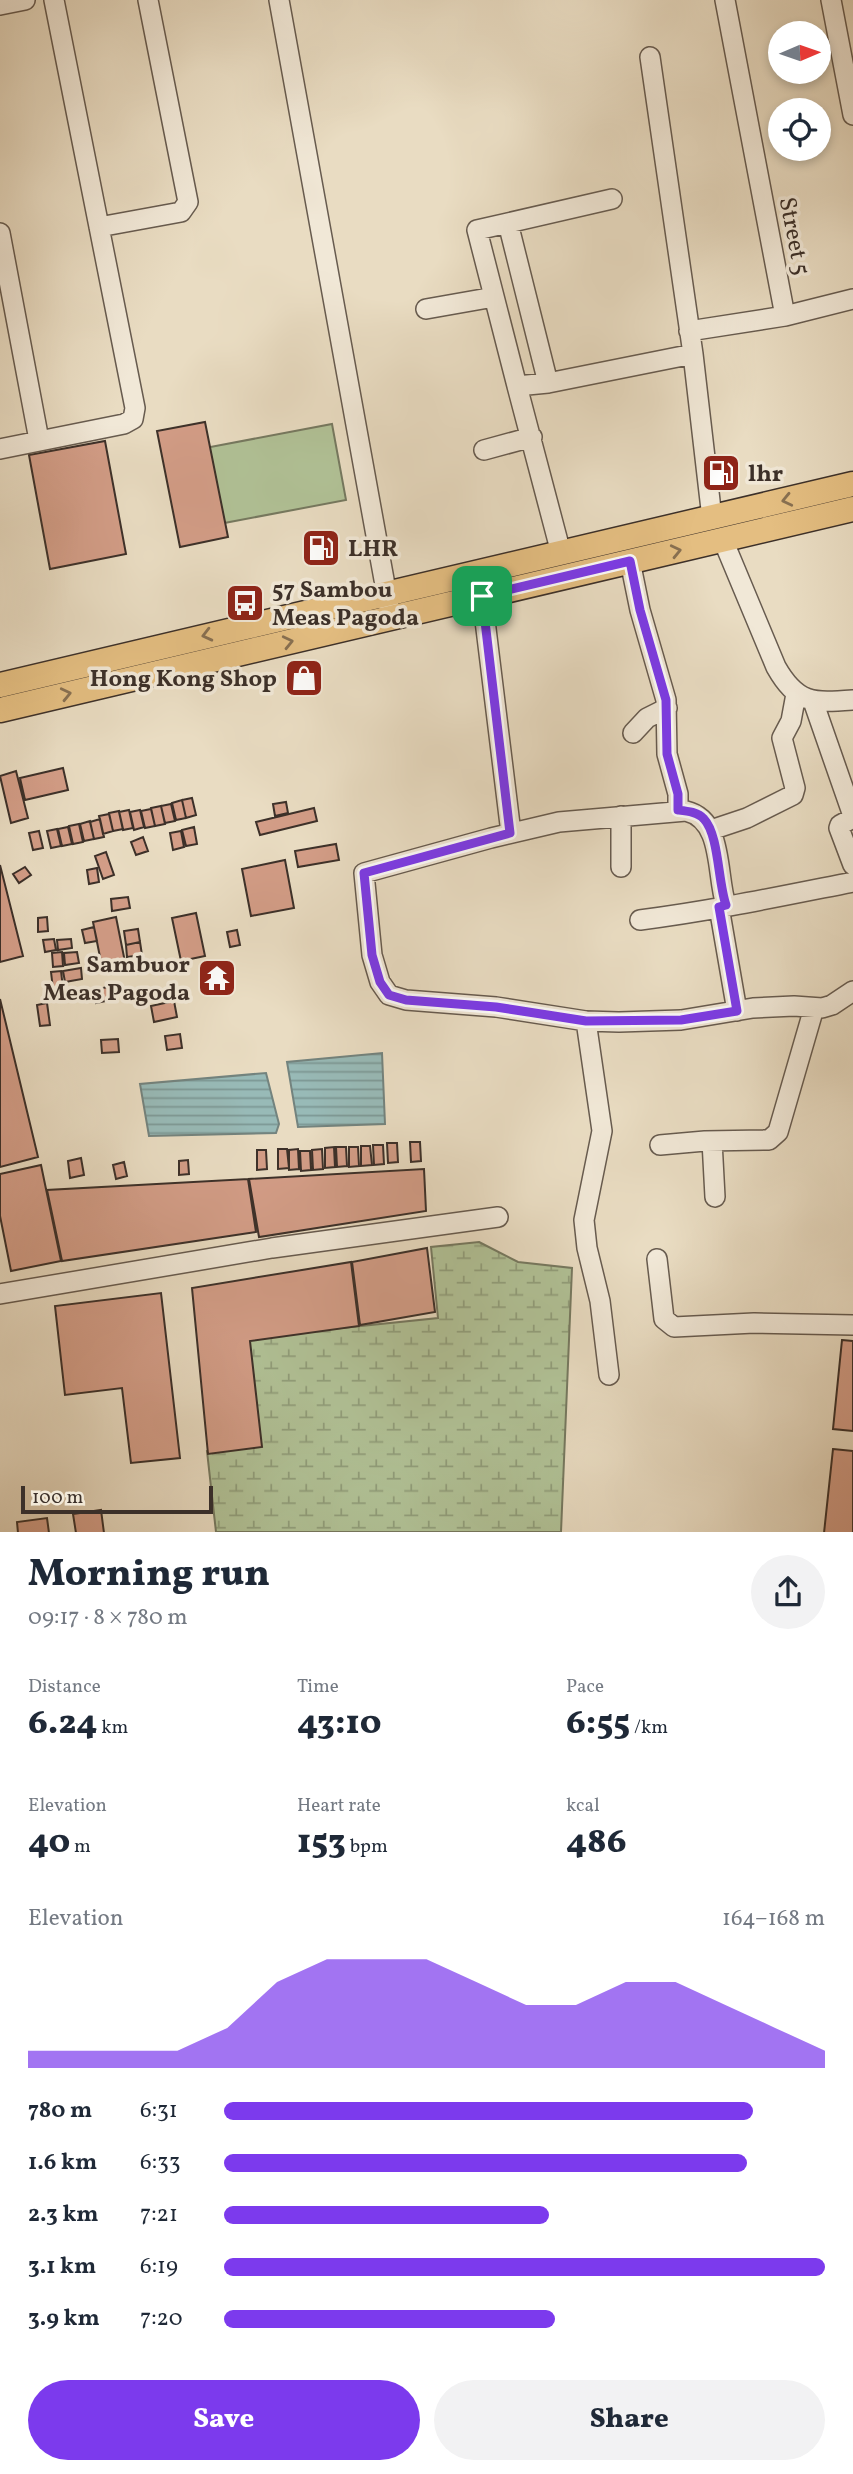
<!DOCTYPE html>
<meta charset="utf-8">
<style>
:root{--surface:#fff;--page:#f2f2f3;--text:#1f2937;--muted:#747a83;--accent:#7c3aed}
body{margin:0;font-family:Vollkorn,serif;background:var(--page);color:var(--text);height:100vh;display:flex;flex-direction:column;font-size:26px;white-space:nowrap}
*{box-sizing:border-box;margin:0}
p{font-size:23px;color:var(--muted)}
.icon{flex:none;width:38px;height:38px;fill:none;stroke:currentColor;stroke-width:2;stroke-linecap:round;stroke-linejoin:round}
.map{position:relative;height:1532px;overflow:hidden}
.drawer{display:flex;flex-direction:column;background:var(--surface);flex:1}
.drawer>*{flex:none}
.needle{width:46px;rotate:88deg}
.fabs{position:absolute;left:768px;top:21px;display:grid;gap:14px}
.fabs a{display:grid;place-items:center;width:63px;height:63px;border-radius:50%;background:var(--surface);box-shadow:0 4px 10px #0003;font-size:35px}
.scale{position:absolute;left:21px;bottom:18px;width:192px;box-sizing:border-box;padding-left:7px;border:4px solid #3c3029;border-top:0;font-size:19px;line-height:24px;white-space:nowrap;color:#3c3029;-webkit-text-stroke:5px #f1e8d7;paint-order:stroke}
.pin{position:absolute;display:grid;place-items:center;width:60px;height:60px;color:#fff;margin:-30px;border-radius:14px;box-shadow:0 4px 10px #0006}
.round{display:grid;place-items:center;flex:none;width:74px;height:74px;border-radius:37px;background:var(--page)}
.headline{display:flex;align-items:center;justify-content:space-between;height:119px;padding:0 28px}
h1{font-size:38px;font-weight:800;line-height:52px}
.metrics{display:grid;grid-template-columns:repeat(3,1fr);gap:10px;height:119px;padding:7px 28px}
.metrics div{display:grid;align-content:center}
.metrics b{font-size:35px;font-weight:800}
.metrics small{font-size:19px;font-weight:400}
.metrics p{font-size:19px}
.chart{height:196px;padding:14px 28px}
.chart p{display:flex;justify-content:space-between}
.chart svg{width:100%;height:126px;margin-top:7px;fill:var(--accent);opacity:.7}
.action{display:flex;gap:14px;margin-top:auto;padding:14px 28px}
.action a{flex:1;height:80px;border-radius:42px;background:var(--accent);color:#fff;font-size:28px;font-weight:800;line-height:80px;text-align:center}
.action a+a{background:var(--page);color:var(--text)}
ul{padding:0 28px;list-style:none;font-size:23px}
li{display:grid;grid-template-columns:112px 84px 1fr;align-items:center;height:52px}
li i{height:18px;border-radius:9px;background:var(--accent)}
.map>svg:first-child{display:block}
.wetland{fill:url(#wetland-marsh);stroke:#767960;stroke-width:2}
.pitch{fill:#b1c297;stroke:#767960;stroke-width:2}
.water{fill:url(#water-rules);stroke:#73837e;stroke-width:2}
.building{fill:#d39d87;stroke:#3c3029;stroke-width:2}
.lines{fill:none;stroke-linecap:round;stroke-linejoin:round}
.minor-casing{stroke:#675b4f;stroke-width:22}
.major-casing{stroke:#3c3029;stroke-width:27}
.minor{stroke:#f1e8d7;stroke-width:19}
.major{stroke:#e4be81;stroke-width:24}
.oneway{stroke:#887051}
.route-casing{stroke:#fff;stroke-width:14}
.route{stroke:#7c3aed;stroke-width:9}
.labels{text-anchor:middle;stroke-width:7;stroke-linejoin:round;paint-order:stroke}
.street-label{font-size:24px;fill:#3c3029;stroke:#f1e8d7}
.poi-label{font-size:24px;font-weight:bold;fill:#3c3029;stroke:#f1e8d7;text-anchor:start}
</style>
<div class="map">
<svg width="853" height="1533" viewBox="0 0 853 1533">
<defs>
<pattern id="wetland-marsh" width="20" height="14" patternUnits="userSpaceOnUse" patternTransform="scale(1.75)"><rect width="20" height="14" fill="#b1c297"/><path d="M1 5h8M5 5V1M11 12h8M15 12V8" fill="none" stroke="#919e7b"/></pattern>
<pattern id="water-rules" width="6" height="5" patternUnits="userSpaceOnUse" patternTransform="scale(1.75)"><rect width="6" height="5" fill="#98bab7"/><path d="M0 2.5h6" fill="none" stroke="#7d9895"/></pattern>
</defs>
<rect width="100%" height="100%" fill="#e9dcc2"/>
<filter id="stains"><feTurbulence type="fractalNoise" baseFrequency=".00286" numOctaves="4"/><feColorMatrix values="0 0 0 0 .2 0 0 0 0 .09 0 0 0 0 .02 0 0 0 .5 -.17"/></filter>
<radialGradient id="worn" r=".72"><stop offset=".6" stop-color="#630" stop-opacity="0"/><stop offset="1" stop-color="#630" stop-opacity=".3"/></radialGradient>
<path class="wetland" d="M479,1242L518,1262L572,1268L561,1532H216L207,1451L257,1445L245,1338L438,1318L431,1247Z"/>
<path class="pitch" d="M332,424L346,500L219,524L205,448Z"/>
<path class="water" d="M382,1053L385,1124L298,1127L287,1062Z
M266,1073L279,1124L276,1133L149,1136L140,1084Z"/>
<path class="building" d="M205,422L228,537L180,547L157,431Z
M105,441L126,554L50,569L29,455Z
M63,768L68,790L25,800L20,778Z
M16,771L28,818L11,823L0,776Z
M192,798L196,815L186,818L182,800Z
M182,800L186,818L176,820L172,803Z
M286,802L288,813L275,816L273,804Z
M171,804L175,821L165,823L161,806Z
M161,806L165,824L155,826L151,808Z
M314,808L317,821L260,835L256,822Z
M151,809L155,826L145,828L141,811Z
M129,810L133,828L123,830L119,812Z
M140,810L144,827L134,830L130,812Z
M119,811L123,829L113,831L109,813Z
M109,814L113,831L103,834L99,816Z
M100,819L104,837L94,839L90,822Z
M90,821L94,839L84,841L80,824Z
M79,824L83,842L73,844L69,826Z
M68,827L72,844L62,846L58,829Z
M194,827L197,844L186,846L182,830Z
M57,829L61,846L51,848L47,831Z
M39,831L43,848L33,850L29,833Z
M181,831L184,847L173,850L170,833Z
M143,837L148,851L136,855L131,842Z
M336,844L339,860L298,867L295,851Z
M106,852L114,875L103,879L95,856Z
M285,860L294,908L251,916L242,869Z
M0,865L23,956L0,962Z
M25,867L31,875L19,883L13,874Z
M97,868L99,882L89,884L87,870Z
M128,897L130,908L112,911L111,899Z
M196,913L205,956L181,961L172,918Z
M47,917L48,931L38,932V918Z
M116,917L126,967L103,972L93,922Z
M94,927L97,941L85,943L82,930Z
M138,929L140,942L126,945L124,931Z
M237,930L240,945L230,947L227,932Z
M54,939L56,950L45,952L43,940Z
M71,939L72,948L58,950L57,940Z
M140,942L142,955L127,957L126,945Z
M62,952L63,966L53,967L52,953Z
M77,952L79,963L65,965L64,953Z
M81,968L82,979L65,982L63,971Z
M61,971L63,988L53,989L51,972Z
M112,986L115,999L96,1003L94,990Z
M0,999L38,1157L0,1167Z
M174,1001L177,1017L154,1022L151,1006Z
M47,1003L50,1025L40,1026L37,1005Z
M180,1034L182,1048L167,1050L165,1036Z
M118,1039L119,1052L102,1053L101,1040Z
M410,1142H420L421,1161L411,1162Z
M387,1143H397L398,1162L388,1163Z
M373,1145H383L384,1164L374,1165Z
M361,1146H370L372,1165L361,1166Z
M334,1147L335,1167L325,1168V1148Z
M336,1147H346L347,1166L337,1167Z
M349,1147H358L359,1166L349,1167Z
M278,1149H287L289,1168L278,1169Z
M298,1149L299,1169L289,1170V1150Z
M322,1149L323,1169L313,1170L312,1150Z
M257,1150H266L267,1169L257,1170Z
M300,1151H310L311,1170L301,1171Z
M81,1158L84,1175L70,1178L68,1161Z
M188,1160L189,1174L179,1175V1161Z
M124,1162L127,1176L116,1179L113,1165Z
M41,1165L61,1261L11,1271L0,1216V1174Z
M424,1169L426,1211L259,1237L249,1179Z
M248,1179L256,1232L62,1261L47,1190Z
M427,1248L435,1312L360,1325L352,1262Z
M351,1262L359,1326L250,1341L262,1447L208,1454L192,1288Z
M161,1293L180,1458L131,1463L122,1388L65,1395L55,1306Z
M842,1340L853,1341V1431L833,1429Z
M833,1449L853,1451V1533H824Z
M101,1510L104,1533H76L73,1514Z
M47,1518L49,1533H18L17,1522Z"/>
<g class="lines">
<defs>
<path id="minor" d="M279,0L389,607
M725,0L785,316
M831,0L853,115
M0,5L25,0
M650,57L693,354L712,518
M508,223L548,383
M99,227L181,212L188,202L148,0
M0,233L39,440
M426,309L494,297
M689,331L785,316L853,299
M517,386L477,230L612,199
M0,449L124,424L133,419L135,408L54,0
M484,450L532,437
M723,540L776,667C797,704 813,703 853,700
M561,553L517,386L548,383L693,354
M630,561L640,610L666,700L667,754L678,794V810
M482,596L511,833
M813,701L852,813L851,819L840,825L839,828L853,865
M633,733L647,718L667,708
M621,816V867
M711,830L747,818L793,795L795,788L782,738L791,721L796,694
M726,905C716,875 724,820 686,811L559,822L491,838L364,873L372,955L380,982L389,995L406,1000L496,1007L586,1021L619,1022L681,1020L753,1008L794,1006L822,1008L832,1005L853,991
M719,907L737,1011
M640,920C711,911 782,896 853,882
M586,1021L602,1131L584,1220L587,1248L600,1301L609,1375
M712,1141L715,1197
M660,1145L705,1141L769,1140L778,1132L814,1008
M657,1259L664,1319L674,1327L754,1323L853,1325
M0,1294L272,1248L498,1217"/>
<path id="major" d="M0,685L853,484
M0,710L853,509"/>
</defs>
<use href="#minor" class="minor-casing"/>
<use href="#major" class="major-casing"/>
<use href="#minor" class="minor"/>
<use href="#major" class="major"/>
</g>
<defs><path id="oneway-chevron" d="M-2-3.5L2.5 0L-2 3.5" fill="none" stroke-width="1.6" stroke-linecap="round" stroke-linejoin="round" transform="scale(1.75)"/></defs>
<g class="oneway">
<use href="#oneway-chevron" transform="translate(787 500) rotate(167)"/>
<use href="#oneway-chevron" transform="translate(676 551) rotate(-13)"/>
<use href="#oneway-chevron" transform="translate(207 635) rotate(166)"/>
<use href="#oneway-chevron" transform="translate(288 642) rotate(-13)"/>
<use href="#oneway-chevron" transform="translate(66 694) rotate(-13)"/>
</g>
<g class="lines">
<defs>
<path id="route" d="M630,561L640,610L666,700L667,754L678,794V810C687,811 698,812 704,819C719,835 718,883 726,905L719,907L737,1011L681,1020L586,1021L496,1007L406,1000L389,995L380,982L372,955L364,873L510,833L482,596Z"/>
</defs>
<use href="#route" class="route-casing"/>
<use href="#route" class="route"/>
</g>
<defs>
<symbol id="fuel-square" viewBox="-11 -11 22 22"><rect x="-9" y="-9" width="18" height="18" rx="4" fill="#8f2418" stroke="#f1e8d7"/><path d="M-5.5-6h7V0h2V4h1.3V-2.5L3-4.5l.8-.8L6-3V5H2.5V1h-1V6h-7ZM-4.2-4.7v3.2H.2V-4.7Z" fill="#fff"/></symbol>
<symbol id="bus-square" viewBox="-11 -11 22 22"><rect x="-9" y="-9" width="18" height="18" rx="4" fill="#8f2418" stroke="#f1e8d7"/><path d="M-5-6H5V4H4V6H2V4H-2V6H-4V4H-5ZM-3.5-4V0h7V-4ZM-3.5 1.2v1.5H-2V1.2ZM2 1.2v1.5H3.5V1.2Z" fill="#fff"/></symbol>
<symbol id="shop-square" viewBox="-11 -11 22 22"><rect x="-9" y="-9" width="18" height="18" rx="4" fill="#8f2418" stroke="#f1e8d7"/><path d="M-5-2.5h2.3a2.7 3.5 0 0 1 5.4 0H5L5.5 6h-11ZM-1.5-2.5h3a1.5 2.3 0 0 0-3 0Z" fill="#fff"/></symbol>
<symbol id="temple-square" viewBox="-11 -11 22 22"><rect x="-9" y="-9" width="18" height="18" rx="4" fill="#8f2418" stroke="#f1e8d7"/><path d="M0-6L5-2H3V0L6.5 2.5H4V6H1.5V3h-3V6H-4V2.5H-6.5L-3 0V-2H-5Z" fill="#fff"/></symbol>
</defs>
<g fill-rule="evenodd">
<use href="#fuel-square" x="699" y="451" width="44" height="44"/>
<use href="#fuel-square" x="299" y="526" width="44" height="44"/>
<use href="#bus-square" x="223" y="581" width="44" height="44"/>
<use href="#shop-square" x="282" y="656" width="44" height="44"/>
<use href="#temple-square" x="195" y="956" width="44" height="44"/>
</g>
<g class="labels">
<g class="street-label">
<text transform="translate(795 236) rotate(79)" y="8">Street 5</text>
</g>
<g class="poi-label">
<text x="748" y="481">lhr</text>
<text x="348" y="556">LHR</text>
<text x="272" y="597">57 Sambou<tspan x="272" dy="28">Meas Pagoda</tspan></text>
<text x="277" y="686" text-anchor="end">Hong Kong Shop</text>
<text x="190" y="972" text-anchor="end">Sambuor<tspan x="190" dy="28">Meas Pagoda</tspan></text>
</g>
</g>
<rect width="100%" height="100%" filter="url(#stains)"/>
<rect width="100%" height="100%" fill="url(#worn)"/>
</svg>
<div class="fabs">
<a><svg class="needle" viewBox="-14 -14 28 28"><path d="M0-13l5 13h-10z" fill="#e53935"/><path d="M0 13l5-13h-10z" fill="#747a83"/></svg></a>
<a><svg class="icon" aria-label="locate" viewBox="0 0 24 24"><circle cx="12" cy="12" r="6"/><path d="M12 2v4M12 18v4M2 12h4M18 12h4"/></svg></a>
</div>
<div class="scale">100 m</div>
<div class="pin" style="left:482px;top:596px;background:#1e9e55"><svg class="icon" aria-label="arrive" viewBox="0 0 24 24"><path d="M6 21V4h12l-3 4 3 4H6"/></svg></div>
</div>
<section class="drawer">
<div class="headline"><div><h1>Morning run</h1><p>09:17 · 8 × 780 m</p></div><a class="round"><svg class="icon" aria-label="share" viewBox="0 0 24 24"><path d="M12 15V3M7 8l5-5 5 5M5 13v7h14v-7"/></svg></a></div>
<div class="metrics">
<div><p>Distance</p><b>6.24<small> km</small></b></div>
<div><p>Time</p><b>43:10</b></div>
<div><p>Pace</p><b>6:55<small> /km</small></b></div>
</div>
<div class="metrics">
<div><p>Elevation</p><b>40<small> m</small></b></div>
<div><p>Heart rate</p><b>153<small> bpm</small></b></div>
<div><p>kcal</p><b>486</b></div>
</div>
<div class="chart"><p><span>Elevation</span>164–168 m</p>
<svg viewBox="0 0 160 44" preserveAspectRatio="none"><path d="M0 44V38L10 38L20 38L30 38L40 30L50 14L60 6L70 6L80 6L90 14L100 22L110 22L120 14L130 14L140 22L150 30L160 38V44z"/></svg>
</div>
<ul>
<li><b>780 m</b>6:31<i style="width:88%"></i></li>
<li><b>1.6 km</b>6:33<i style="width:87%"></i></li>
<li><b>2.3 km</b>7:21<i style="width:54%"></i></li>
<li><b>3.1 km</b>6:19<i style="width:100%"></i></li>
<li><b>3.9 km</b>7:20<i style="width:55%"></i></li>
</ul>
<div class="action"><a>Save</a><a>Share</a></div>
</section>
